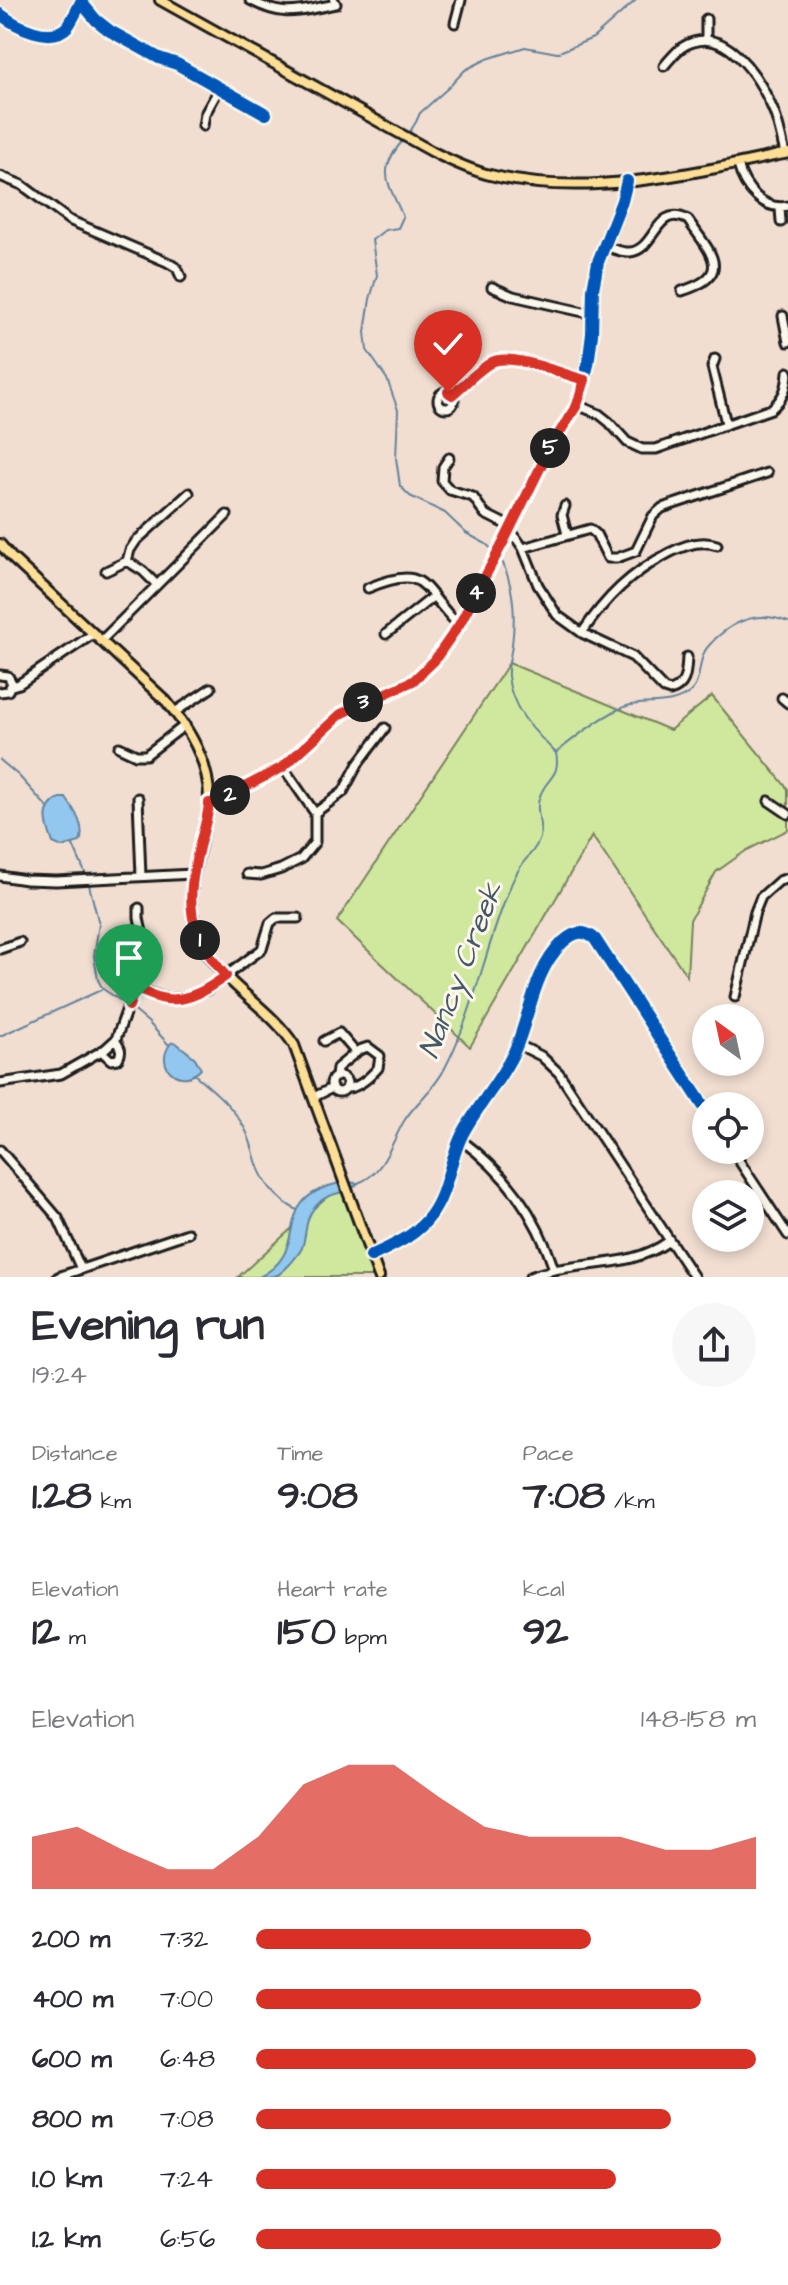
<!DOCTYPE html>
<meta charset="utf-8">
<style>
:root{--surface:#fff;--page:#f7f7f7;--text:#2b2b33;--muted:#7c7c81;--accent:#d93025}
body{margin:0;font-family:"Architects Daughter",sans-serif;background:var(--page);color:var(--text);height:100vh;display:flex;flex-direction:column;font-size:30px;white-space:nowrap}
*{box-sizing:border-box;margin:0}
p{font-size:26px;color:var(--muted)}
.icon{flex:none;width:44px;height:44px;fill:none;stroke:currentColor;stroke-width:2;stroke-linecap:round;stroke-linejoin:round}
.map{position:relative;height:1277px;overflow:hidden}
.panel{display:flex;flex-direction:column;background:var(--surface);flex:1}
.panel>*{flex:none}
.needle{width:52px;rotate:327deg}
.tools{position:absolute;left:692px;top:1004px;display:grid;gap:16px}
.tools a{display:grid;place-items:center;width:72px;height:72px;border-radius:50%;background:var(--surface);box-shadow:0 4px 12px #0003;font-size:40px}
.pin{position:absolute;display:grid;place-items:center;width:68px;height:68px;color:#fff;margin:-82px -34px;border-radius:50% 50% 50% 0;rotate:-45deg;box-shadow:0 0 8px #0007}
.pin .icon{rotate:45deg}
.km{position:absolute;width:40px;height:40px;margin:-20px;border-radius:50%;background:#222;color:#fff;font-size:22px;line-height:40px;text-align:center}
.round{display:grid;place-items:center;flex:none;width:84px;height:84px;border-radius:42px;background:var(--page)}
.head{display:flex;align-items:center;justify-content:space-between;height:136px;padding:0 32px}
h1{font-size:44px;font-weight:800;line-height:60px}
.stats{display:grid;grid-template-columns:repeat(3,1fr);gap:12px;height:136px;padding:8px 32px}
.stats div{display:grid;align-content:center}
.stats b{font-size:40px;font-weight:800}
.stats small{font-size:22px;font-weight:400}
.stats p{font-size:22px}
.chart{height:224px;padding:16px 32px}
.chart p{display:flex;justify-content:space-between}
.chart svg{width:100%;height:144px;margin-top:8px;fill:var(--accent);opacity:.7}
ul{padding:0 32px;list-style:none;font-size:26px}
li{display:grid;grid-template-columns:128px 96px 1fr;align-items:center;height:60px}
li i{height:20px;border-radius:10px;background:var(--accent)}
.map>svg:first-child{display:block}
.green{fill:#d0e89e;stroke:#76825d;stroke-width:2}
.water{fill:#92c7f0;stroke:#63839b;stroke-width:2}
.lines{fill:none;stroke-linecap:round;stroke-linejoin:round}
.stream{stroke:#63839b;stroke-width:2}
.minor-casing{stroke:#1c1c1c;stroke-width:13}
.major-casing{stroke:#1c1c1c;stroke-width:14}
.minor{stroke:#fbf7ec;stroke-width:7}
.major{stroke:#fdde96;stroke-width:8}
.cycleway-casing{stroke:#fbf7ec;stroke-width:17}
.cycleway{stroke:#0057b8;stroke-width:12}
.route-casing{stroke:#fff;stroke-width:16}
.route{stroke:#d93025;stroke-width:10}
.labels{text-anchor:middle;stroke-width:6;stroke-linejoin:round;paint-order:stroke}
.water-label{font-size:30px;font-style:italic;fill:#455866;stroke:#fbf7ec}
</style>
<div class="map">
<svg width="788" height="1277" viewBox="0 0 788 1277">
<rect width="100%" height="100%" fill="#f1ded1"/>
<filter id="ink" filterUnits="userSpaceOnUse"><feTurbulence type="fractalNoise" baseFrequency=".0125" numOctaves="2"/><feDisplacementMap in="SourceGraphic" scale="16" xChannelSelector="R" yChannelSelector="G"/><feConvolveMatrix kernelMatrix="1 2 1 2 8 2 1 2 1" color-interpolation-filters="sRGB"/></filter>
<g filter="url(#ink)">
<path class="green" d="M509,663L670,730L712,696L788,789V830L747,850L716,872L690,920L687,976L592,836L470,1047L337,921Z
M343,1182L379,1277H238Z"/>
<path class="water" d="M60,798H66C75,811 86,827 80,842L62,847L53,843C46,824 40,808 60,798Z
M175,1042L195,1058L201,1069C182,1090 152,1067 171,1043Z
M344,1182L358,1183C348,1195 331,1191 320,1202C303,1217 308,1230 302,1248C299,1254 295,1258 291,1263C278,1277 277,1277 259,1277C315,1250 264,1198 344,1182Z"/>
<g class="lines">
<path class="stream" d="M409,133L416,122L420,113L448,88L465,70L487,59L525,47L557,53L593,38L636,0
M405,138C375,172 388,181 403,217L398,228L385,230L372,240L377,275L370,299L365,332L367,350L387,379L398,410L396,458L400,486L410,496L445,513L466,533L486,544L494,551
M557,752C574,738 604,715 624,707C644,699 667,709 689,693C701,684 698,666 704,653C706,647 711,644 715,639C736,619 761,611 788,622
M0,760L18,775L47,807
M73,845L86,875
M88,881L99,924L94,956L98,980L103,989L124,1003
M130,1007L148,1022L169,1045
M0,1036L101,990
M194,1074C213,1090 233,1106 245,1129C251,1140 253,1152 257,1164C263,1183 279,1201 297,1210
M358,1183C384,1174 391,1143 404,1121C416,1102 435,1089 445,1068C474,1012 485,949 509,890C512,881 517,872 523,863C528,856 537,848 540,838C543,824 534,810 540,796C546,778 561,777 556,753C534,731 511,709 508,676C507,666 511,655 512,645C516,613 514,584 499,555"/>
<defs>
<path id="minor" d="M250,0C285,19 299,11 336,4L334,0
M0,14C16,26 51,45 68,26C73,19 77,10 81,2L96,20L110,31L159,58L177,64L266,114
M706,19V40
M455,23L461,0
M664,66C669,60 675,53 681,48C724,19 760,78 774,112C779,125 782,140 785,154
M203,126L205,114L219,89
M738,165C744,188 763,211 788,206
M0,176L22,185L69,220L167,262L177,268L181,277
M780,208L781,222
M604,246C613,248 621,253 630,252C656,250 655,203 688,220C710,252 735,275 682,291
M492,287L513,296L592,314
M783,316L788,342
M715,359L712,367L726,423
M438 400a8 8 0 1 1 16 0a8 8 0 1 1-16 0Z
M452,395C465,384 478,370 492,362C510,352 564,374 585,380
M577,405L599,414L609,422L627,442L642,449H656L771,409C784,398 787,388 788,372
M449,458L443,467L442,481L450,490L473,497L485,514L507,525L523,548L538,585L557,615L582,633L633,657L664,689L670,691C687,686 686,672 687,657
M565,506L562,515L567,534
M523,548L590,529L596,534L608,558H617L636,551L653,516L662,508L767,473
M127,561L130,550L136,541L189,493
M127,561L143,571L156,584
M106,571L127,561
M368,588C429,562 421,590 459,625
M582,633C606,597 631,573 669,553C684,545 701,539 717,545
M386,634L434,596
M101,641L227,515
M0,675L8,676L12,683L8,691L0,692
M12,686L19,684L93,634
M782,698L788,703
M175,712L211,688
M119,747L136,755H146L185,725
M138,798L141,877
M769,801L788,814
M209,803L216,802L283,767L328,725L349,709L396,690L413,681L434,661L459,625L503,543L551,446L577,405L588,365L592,334L593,289L598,262L622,201L627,181
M315,813L343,792L358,764L385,728
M247,874L261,875L281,869L301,859L315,842V813L283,767
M0,876L26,880L56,881L193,874
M0,949L20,942
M135,988L167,999L189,997L207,990L262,949L270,923L276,918H298
M735,997L755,912L761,897L779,881L788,878
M324,1041L339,1033L356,1053
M517,1044L541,1056L559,1073L694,1277
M101,1051L111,1060L118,1059C123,1051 120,1047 115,1040
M331 1084a8 8 0 1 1 16 0a8 8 0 1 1-16 0Z
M336,1077L337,1068L359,1050L368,1047L380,1056L378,1068C370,1077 358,1089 346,1088
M0,1083L61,1074L105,1049L116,1039L141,970L145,947L139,918V908
M314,1097L332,1088
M460,1139C506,1173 536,1214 554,1269
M0,1150L58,1218L81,1269
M732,1150L788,1235
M371,1256C394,1245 416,1236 431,1215C448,1192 449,1161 462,1135C477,1106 500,1082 514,1052C531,1015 532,973 563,942C574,932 583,929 595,939L706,1110
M58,1277L188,1233
M530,1277C576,1259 628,1271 669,1241"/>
<path id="major" d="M160,0L433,152C451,161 470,170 490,175C585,199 694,173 788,153
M0,544L12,558L166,701C192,732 216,774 207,817C199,856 182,896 198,936C216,982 268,1004 294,1045L379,1277"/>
</defs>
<use href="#minor" class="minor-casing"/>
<use href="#major" class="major-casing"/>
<use href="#minor" class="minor"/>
<use href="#major" class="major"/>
<defs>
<path id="cycleway" d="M0,14C16,26 51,45 68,26C73,19 77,10 81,2L96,20L110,31L159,58L177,64L266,114
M209,803L216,802L283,767L328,725L349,709L396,690L413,681L434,661L459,625L503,543L551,446L577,405L588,365L592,334L593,289L598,262L622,201L627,181
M371,1256C394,1245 416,1236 431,1215C448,1192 449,1161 462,1135C477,1106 500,1082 514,1052C531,1015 532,973 563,942C574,932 583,929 595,939L706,1110"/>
</defs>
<use href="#cycleway" class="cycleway-casing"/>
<use href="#cycleway" class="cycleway"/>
</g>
</g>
<g class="lines" filter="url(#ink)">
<defs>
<path id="route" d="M129,1006L135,988C145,992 156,998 166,999C189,1002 209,988 226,976C186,932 186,903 199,847C203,832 208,818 209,803L216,802L283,767L341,714L413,681L434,661L459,625L503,543L551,446L577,405L585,380C564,375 511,352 492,362C478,370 465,384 452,395L448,392"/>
</defs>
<use href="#route" class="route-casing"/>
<use href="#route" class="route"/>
</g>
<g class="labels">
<g class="water-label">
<text transform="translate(460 970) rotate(-69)" y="10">Nancy Creek</text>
</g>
</g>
</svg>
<div class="tools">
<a><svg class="needle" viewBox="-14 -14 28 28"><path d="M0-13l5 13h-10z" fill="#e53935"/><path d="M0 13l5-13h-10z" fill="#7c7c81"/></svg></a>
<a><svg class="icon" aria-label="locate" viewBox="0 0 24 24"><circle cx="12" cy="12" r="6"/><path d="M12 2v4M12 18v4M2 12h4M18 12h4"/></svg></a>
<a><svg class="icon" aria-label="layers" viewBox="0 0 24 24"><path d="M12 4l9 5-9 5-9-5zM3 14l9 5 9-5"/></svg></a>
</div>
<div class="pin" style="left:129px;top:1006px;background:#1e9e55"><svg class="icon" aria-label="arrive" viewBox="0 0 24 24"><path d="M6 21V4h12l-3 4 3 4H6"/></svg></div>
<div class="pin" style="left:448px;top:392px;background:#d93025"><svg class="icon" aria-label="check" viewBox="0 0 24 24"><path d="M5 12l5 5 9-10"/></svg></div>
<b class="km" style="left:200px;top:940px">1</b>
<b class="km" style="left:230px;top:795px">2</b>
<b class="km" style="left:363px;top:702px">3</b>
<b class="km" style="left:476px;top:593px">4</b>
<b class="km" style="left:550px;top:448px">5</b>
</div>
<section class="panel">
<div class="head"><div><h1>Evening run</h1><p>19:24</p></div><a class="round"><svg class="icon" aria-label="share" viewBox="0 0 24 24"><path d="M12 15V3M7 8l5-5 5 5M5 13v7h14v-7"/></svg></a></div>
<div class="stats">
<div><p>Distance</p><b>1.28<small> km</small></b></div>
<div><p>Time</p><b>9:08</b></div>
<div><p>Pace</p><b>7:08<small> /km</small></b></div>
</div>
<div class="stats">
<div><p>Elevation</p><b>12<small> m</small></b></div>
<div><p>Heart rate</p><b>150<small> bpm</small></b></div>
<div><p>kcal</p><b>92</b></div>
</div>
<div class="chart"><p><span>Elevation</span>148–158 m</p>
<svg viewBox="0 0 160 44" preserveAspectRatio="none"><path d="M0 44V28L10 25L20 32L30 38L40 38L50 28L60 12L70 6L80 6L90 16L100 25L110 28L120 28L130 28L140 32L150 32L160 28V44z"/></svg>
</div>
<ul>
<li><b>200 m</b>7:32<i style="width:67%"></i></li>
<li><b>400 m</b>7:00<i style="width:89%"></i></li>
<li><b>600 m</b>6:48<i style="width:100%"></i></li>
<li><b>800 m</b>7:08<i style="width:83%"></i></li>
<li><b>1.0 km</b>7:24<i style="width:72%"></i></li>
<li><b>1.2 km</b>6:56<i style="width:93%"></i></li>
</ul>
</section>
